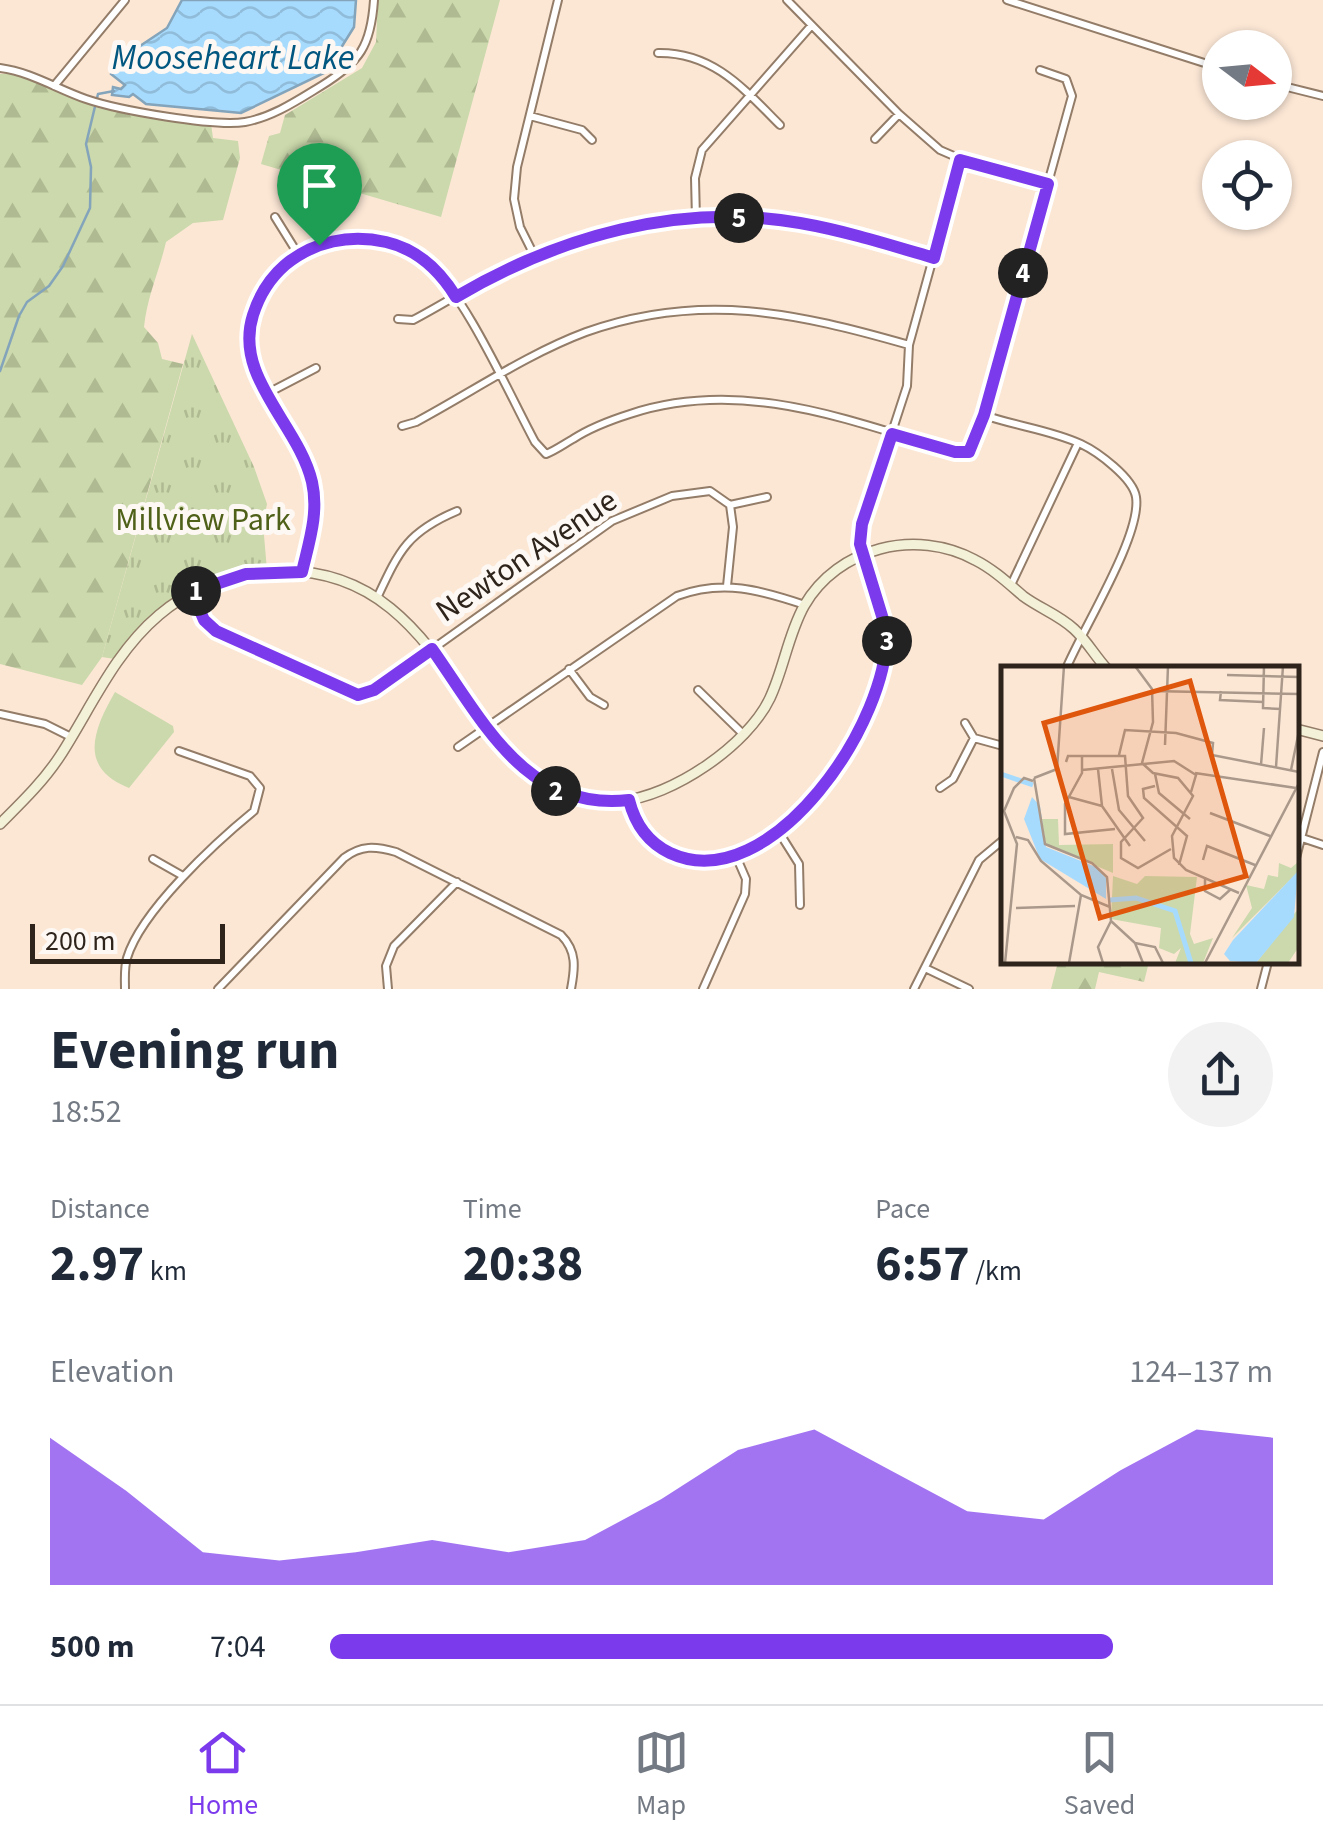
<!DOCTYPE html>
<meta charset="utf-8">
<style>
:root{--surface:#fff;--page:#f2f2f3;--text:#1f2937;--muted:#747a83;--line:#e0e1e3;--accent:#7c3aed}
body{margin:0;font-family:"Source Sans 3",sans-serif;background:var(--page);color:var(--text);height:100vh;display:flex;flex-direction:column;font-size:38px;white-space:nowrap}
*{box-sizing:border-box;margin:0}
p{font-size:32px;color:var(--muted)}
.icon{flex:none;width:55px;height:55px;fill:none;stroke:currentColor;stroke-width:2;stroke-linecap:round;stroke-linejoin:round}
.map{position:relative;height:989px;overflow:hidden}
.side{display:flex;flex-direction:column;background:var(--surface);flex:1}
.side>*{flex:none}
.needle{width:65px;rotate:106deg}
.controls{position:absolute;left:1202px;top:30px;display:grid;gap:20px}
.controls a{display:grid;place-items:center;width:90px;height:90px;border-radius:50%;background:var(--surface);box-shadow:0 2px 8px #0004;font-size:50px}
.scale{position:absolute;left:30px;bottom:25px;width:195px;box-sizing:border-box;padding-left:10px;border:5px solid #2e241c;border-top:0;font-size:28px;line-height:35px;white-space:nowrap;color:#2e241c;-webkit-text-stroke:8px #fdf8f3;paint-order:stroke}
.pin{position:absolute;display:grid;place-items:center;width:85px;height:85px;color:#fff;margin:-102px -42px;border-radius:50% 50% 50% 0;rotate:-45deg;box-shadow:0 0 10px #0007}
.pin .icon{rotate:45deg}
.km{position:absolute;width:50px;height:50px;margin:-25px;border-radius:50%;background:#222;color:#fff;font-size:28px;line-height:50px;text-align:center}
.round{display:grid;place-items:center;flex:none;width:105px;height:105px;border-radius:52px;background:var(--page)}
.headline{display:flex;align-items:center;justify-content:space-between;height:170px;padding:0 50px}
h1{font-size:55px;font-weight:700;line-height:75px}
.figures{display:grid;grid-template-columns:repeat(3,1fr);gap:15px;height:170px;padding:10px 50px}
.figures div{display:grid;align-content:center}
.figures b{font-size:50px;font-weight:700}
.figures small{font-size:28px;font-weight:400}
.figures p{font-size:28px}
.chart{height:280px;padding:20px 50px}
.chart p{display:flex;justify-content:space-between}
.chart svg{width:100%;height:180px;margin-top:10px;fill:var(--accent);opacity:.7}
ul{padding:0 50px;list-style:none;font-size:32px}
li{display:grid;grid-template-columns:160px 120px 1fr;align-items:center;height:75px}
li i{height:25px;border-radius:12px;background:var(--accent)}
.tabs{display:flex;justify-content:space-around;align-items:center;height:140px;border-top:2px solid var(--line);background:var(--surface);font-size:28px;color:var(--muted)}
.tabs a{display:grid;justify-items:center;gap:5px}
.tabs .on{color:var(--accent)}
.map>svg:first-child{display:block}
.grass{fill:#cbd9ac}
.forest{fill:url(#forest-firs)}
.park{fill:url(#park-tufts)}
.water{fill:url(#water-waves);stroke:#83a4ba;stroke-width:2.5}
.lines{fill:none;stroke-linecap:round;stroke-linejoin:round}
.stream{stroke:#83a4ba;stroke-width:2.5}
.street-casing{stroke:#937c68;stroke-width:10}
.secondary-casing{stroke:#937c68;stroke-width:12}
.street{stroke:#fff;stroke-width:6}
.secondary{stroke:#f3f2d8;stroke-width:9}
.route-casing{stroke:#fff;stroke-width:20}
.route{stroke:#7c3aed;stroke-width:12}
.labels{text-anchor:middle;stroke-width:10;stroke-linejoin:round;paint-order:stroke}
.park-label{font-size:32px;fill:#4f6018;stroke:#fdf8f3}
.street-label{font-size:32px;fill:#2e241c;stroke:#fdf8f3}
.water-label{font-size:35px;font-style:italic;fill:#015780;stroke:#fdf8f3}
.inset-river{fill:none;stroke:#a7dbfe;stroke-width:5}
.inset-road{fill:none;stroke:#aa998b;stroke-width:2.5}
.view{fill:#df560d;fill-opacity:0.15;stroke:#df560d;stroke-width:5}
.inset-edge{fill:none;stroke:#2e241c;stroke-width:5}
</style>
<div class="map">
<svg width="1323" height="989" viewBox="0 0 1323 989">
<defs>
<pattern id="forest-firs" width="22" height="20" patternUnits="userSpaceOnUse" patternTransform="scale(2.5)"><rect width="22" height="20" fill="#cbd9ac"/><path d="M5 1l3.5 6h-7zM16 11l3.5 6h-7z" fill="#afba93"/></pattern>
<pattern id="park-tufts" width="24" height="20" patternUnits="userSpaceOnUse" patternTransform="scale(2.5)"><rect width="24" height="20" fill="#cbd9ac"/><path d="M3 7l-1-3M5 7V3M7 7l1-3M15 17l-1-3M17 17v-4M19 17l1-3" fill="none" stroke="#afba93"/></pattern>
<pattern id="water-waves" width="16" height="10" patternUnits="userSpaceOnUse" patternTransform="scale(2.5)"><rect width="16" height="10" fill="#a7dbfe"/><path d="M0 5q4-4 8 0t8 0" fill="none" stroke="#90bcd9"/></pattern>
</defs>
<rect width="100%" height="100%" fill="#fce7d5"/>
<path class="grass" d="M115,692L173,726L174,732L129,788C79,768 92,732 115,692Z"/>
<path class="forest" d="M378,0H500L441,217L261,164L269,136L280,133L285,115L362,68L376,42Z
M0,74H16L98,108L211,124L213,138L238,141L240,158L223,220L193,223L166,242C159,272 147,297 144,327L158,343L162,359L183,364L102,657L82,685L0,664Z
M1058,962H1149L1144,982L1099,972L1095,989H1051Z"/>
<path class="park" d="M192,334L254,467L267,504L263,524L267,570L188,590L115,659L102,657Z"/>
<path class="water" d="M182,0H356L354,27L326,72L241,113L146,104L133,94L129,97L112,95L113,87L121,89L125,85L111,74L113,64L167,28Z"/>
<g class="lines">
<path class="stream" d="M0,371L19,316L27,302L49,286L63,266L90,208L91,167L86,144L98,94L114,91"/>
<defs>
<path id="street" d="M787,0L899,114L940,150L970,163L1048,184
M1007,0L1220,68
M658,53C713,52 744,89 780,125
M0,68C31,72 57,89 86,99C118,110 214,127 245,122C273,117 298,100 321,86C360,62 371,46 374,0
M1275,84L1323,96
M54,86L125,0
M530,116L582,130L592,140
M875,139L899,114
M275,217L298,254
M696,219L695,178L702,150L811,26
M534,255L520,227L514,199L517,167L558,0
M398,319L413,320C453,299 492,272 535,255C673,198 795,215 934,258
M268,393L316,368
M984,415C1015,426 1051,430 1081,444C1098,452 1133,478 1136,497C1142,535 1082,630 1066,669
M402,426L416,422C472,392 527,354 586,332C701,291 797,313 909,345
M730,505L767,497
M302,572C309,543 319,513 313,483C298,419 232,380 255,309C260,293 271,277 284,266C308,246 338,237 369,240C389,241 409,249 425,261C464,291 510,396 535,442L546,454C556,450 564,444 573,439C590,428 611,420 630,414C742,377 848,420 955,452H969L984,415L1072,96L1066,79L1040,70
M1011,585L1078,443
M193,593L205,619L216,631L358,695L375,690L612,521L672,496L710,491L730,505L733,527L727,586
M377,598C399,551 407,532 457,511
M569,669L590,697L604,705
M698,690L744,735
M0,714L45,724L71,737
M965,723L974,738L1003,746
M458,747L677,596C723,579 760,590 805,605
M940,788L953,779L974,738
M629,800C635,826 651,847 677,856C777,890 892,718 886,629L860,544L862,524L907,386L909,345L960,160
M777,829L799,864L800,905
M1296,836L1323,845
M1296,858L1323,752
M153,859L183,876
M925,968L969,989
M125,989C125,979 124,968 127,958C141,911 216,842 254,811L260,788L250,776L179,751
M218,989L344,858C361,845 375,846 396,852L561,935C577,951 575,968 571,989
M388,989L386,966L394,946L457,882
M703,989L745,894L746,879L736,856
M914,989L979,860L1003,840
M1261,989L1268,962"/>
<path id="secondary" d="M1296,729L1323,736
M0,824C21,803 43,782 60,756C91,708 114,653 159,615C192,587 233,573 276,571C466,564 460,814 620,801C672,797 748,745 770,698C784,668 788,635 804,606C838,547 916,528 975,560C993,569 1008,583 1023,596C1039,608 1059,615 1074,629C1087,641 1095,656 1107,669"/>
</defs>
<use href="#street" class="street-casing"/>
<use href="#secondary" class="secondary-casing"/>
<use href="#street" class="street"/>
<use href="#secondary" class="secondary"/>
</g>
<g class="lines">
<defs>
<path id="route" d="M960,160L1048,184L984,415L969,452H955L892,434L862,524L860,544L886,629C893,717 771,900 670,853C647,842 635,824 629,800C526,812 483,721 432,649L374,690L358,695L216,631L204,620L192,592L246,574L302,572C309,542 319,513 312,482C299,425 233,377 253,315C259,296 270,278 285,265C314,241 350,234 386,242C417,249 440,271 456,297C559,236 680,202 800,223C846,231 890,245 934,258Z"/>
</defs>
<use href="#route" class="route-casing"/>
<use href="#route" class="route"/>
</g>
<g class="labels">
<g class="park-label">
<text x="203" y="530">Millview Park</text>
</g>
<g class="street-label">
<text transform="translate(526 555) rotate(-34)" y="11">Newton Avenue</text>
</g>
<g class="water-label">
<text x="233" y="69">Mooseheart Lake</text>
</g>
</g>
<g transform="translate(1001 666)">
<rect width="298" height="298" fill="#fce7d5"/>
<path d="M41,153H57L58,179L112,178V207L45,179ZM297,196L296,207L231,272L251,242L245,219L263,223L267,209L277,211L278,197L290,202ZM112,210L136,218L144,210L196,211L189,268L193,278L212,272L202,297H174L180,282L173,288L158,282L160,262L110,253Z" fill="#cbd9ac"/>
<path d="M297,243V282L287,297H255Z" fill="#cbd9ac"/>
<path d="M31,131L39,140L45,181L95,201L105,212V233L39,193L23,153ZM297,205L293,251L255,297L229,295L223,288L232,274Z" fill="#a7dbfe"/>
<path class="inset-river" d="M0,108L32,119M109,234L135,232L174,245L190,297"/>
<path class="inset-road" d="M134,0L151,23L152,56L141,97L152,107L177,112L192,130L171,170L173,192L185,204L238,227M263,0L262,42L280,43M226,9L298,11M151,25L298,28M220,25L219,34L262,36M164,79L167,0M118,89L124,64L175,67L212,77L211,89L298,106M81,90V107L64,138V168L114,163M65,96L67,90H124L127,130L142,152L120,176V192L137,202L170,183M260,99L263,62M275,101L282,0M97,103L101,140L129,180M111,103L118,144L144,175M81,104L173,95L195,109L190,126M290,104L298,65M194,107L295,122M154,108L158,127L189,153M33,112L44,178L91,197L106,211L110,255L97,281L102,297M33,112L56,103L63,0M154,120L142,123L143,132L186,170L178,199M68,131L101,140M209,147L269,170M15,171L27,174L40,195L80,229L109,241M202,194L206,180L254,199M204,211V225L219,233L230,223M15,242L74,240M110,255L134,277L142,297M134,277L154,281L162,297M4,297L16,178L3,145L13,122L23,112L32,115M68,297L80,229M204,297L298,117"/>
<path class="view" d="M189,15L245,210L99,252L43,57Z"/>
<rect width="298" height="298" class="inset-edge"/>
</g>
</svg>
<div class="controls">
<a><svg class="needle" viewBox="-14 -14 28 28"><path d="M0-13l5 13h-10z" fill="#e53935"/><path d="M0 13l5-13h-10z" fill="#747a83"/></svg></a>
<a><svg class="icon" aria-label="locate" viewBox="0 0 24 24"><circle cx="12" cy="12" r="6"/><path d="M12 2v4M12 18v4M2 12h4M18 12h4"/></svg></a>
</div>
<div class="scale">200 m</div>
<div class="pin" style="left:319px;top:245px;background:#1e9e55"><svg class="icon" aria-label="arrive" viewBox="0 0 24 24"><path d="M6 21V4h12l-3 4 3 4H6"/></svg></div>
<b class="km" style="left:196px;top:591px">1</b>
<b class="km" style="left:556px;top:791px">2</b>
<b class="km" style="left:887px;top:641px">3</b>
<b class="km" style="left:1023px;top:273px">4</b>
<b class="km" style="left:739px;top:218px">5</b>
</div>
<section class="side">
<div class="headline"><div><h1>Evening run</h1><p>18:52</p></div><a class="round"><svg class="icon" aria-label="share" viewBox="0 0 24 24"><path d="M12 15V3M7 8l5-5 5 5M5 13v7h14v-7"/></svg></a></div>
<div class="figures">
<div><p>Distance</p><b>2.97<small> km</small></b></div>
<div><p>Time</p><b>20:38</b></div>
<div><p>Pace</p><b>6:57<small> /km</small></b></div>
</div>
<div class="chart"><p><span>Elevation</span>124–137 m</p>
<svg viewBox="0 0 160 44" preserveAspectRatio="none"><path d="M0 44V8L10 21L20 36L30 38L40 36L50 33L60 36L70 33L80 23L90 11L100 6L110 16L120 26L130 28L140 16L150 6L160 8V44z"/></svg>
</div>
<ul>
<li><b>500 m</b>7:04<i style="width:83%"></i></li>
</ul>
</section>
<nav class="tabs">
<a class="on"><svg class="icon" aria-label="home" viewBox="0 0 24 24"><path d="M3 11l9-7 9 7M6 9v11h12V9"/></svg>Home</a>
<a><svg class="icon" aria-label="map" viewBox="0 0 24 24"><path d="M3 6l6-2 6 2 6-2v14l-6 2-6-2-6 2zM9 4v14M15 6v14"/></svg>Map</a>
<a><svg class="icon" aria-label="saved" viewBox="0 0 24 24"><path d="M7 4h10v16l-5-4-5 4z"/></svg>Saved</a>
</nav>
